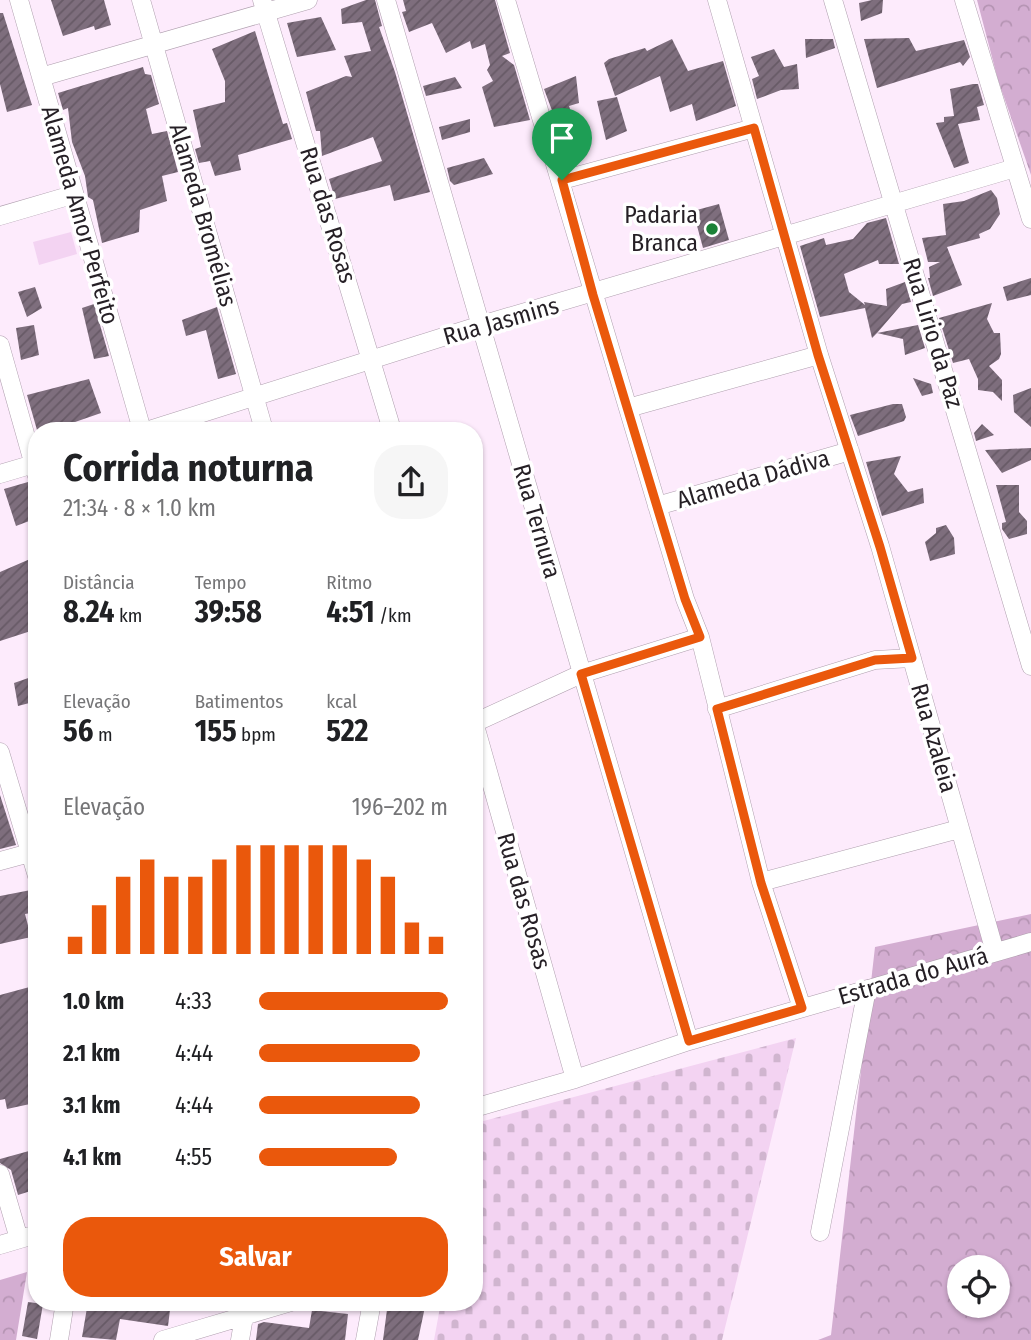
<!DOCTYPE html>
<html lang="pt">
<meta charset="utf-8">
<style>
:root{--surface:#fff;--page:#f6f6f6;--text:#202124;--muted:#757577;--accent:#ea580c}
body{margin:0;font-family:"Fira Sans Condensed",sans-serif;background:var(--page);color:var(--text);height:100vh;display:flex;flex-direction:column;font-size:26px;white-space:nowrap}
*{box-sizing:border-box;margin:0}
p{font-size:23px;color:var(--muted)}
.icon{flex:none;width:38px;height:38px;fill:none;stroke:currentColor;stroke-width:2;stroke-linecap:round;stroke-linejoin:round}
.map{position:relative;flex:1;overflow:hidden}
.side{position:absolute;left:28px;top:422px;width:455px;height:889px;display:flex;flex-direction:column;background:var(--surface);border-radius:28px;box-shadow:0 2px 5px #0004}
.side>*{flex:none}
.tools{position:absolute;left:947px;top:1255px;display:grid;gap:14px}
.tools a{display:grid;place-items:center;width:63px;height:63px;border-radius:50%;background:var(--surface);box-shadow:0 2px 5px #0004;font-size:35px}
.pin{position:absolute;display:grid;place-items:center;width:60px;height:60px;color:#fff;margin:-72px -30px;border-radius:50% 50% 50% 0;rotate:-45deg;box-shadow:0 0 7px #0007}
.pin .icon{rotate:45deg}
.round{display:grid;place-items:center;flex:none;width:74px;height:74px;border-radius:28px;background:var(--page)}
.head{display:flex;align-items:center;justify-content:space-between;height:119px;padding:0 35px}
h1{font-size:38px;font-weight:700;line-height:52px}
.figures{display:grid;grid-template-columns:repeat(3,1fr);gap:10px;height:119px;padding:7px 35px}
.figures div{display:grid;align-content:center}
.figures b{font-size:30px;font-weight:700}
.figures small{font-size:19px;font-weight:400}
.figures p{font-size:19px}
.chart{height:196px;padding:14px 35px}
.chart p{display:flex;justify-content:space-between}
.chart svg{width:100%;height:126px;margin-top:7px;stroke:var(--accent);stroke-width:6}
.button{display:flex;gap:14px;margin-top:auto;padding:14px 35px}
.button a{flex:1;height:80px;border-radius:28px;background:var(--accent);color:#fff;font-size:28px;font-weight:700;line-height:80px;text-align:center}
ul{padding:0 35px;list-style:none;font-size:23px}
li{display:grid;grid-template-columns:112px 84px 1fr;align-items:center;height:52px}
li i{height:18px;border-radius:9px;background:var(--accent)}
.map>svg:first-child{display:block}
.forest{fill:url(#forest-crowns);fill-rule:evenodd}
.cemetery{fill:url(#cemetery-stones)}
.pitch{fill:#f3d3f2}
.building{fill:url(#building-hatch)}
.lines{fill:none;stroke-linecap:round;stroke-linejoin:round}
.minor-casing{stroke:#af9fae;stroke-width:19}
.minor{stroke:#fff;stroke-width:18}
.route-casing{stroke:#fff;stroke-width:14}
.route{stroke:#ea580c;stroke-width:9}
.poi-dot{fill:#1b8237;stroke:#fff;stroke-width:2.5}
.labels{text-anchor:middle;stroke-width:7;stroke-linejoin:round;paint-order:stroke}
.street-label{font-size:24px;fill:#251f25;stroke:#fff}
.poi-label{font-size:24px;fill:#251f25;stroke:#fff;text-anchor:end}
</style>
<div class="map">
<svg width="1031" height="1340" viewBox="0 0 1031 1340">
<defs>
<pattern id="forest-crowns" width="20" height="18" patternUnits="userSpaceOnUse" patternTransform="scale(1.75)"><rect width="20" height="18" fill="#d3add1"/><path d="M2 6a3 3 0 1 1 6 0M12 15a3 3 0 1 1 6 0" fill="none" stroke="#b594b3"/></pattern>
<pattern id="cemetery-stones" width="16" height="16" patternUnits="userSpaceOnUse" patternTransform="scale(1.75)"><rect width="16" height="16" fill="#f3d3f2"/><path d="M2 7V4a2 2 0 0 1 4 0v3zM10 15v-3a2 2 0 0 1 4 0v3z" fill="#d0b5cf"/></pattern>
<pattern id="building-hatch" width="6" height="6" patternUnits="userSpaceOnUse" patternTransform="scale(1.75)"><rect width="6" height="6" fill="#7e6e7d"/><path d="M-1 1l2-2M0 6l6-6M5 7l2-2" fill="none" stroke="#675a66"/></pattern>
</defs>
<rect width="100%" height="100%" fill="#fdebfc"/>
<path class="forest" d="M977,0H1031V175L998,80Z
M1031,914V1340H818L831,1335L875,947ZM959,1267H998V1306H959Z
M27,1272L16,1340H0V1280Z"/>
<path class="cemetery" d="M796,1038L722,1340H434L441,1302H474L476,1123Z"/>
<path class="pitch" d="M71,232L77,254L39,265L33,242Z"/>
<path class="building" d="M51,0H104L111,25L95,30L94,26L63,36Z
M366,0H375L382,26L379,27L395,72L430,192L394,201L390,185L335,199L329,179L382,161L373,137L322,156L320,131H316L306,92L346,76L352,77L344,56L371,51L362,22L342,24L341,9Z
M403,0H495L510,53L502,56L514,65L530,120L494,127L482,87L493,81L487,70L490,65L485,44L472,49L470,41L446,53L432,23L409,32L402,12L406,11Z
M872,0H883L882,13L861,21L859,3Z
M0,13H3L32,105L7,112L0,84Z
M321,17L336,50L297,57L287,23Z
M255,31L283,124L287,123L292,139L238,155L241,170L215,176L210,161L199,163L195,149L201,147L193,110L225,102V81L212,49Z
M909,38L916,51L964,40L970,57L963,66L960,62L877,88L864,39Z
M672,39L688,71L723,61L736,106L696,121L692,104L670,112L660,76L615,96L604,63L609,59L645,48L647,51Z
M805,39H833L835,48L806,58Z
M774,49L784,67L797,64L799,89L781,90L757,99L752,79L759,76L751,57Z
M143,67L145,74L151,75L159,104L146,109L152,134L167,131L178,172L162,176L167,201L140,210L139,232L102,243L93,200L88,197L85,176L72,142L68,108L63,110L58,93Z
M576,76L579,103L569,106L576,127L581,126L583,144L563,150L557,124L544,89Z
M455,77L462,88L426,96L423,86Z
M973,84H978L984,105L977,107L980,120L958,124L969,163L954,168L936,123L944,122V117L954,116L950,89Z
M617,97L627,131L606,140L597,101Z
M470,119V132L442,140L439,127Z
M484,158L493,174L454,185L450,181L447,168Z
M991,190L997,198L1000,214L990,229L979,234L980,238L947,247L962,285L933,296L928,278H930L929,267L940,262H928L922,238L946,235L943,204L964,201Z
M719,204L729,240L703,248L693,211Z
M886,218L899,264H879L878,260L844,274L849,292L865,305L864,302L887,306L886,289L905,282L911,302L902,304L877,333L918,325L925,348L905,355L903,339L877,333L872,338L865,308L820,317L800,246L824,238L826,245L853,239L867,223Z
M1031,278V295L1007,301L1003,287Z
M35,287L42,308L27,317L18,292Z
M992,303L987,319L994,333H1000L1001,354L999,359L989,366L1002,380V401L993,392L978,390V379L969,359L953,363L939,318Z
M94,304L109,356L94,359L82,308Z
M217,307L236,374L218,379L206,330L186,336L182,320Z
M34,325L39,355L21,360L16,328Z
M913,378L931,384L933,393L922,396Z
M89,379L101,413L52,430H37L27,395Z
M1031,388V427L1014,412L1013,395Z
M893,404H902L906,417L904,421L858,436L850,415Z
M982,424L994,435L976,441L974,433Z
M1031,448V460L1002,473L985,450Z
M901,456L894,474L908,492L923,488L924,503L882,516L866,462Z
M28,482L37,518L16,526L4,489Z
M996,485H1019V512L1027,521V534L1009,539L1002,529V523L1006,522Z
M946,525L954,538L955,554L930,561L925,542L936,533V528Z
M37,556V629L0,641V572Z
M37,675V701L18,706L14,683Z
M0,795L16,845L0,849Z
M31,890L37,912L25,914L31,937L0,944V896Z
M37,985V1096L30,1099V1104L7,1109L5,1099L0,1100V995Z
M29,1151L37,1170V1189L18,1195L11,1170L0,1163V1159Z
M28,1302L43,1304L37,1339L22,1336Z
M88,1302H171L168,1326L120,1319L116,1340L82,1337Z
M388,1302H426L418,1340H383Z
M312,1310L348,1314L345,1340H256L258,1324L264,1322L309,1328Z"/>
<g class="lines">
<defs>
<path id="minor" d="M19,0L142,430
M141,0L264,430
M262,0L392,430
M386,0L689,1041
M506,0L685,599L700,637L761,882L802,1008
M717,0L819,355L880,546L995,952
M833,0L1031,666
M964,0L1031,219
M41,77L308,0
M562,180L754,128
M0,216L72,195
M0,345L37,476
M628,408L819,355
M149,430L481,325L1015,168
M0,474L37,463
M657,506L850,451
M717,709L875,660L912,658
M474,722L575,1079
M474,723L581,674L700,637
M0,752L37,876
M0,861L37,851
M761,882L959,829
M474,1108L575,1079L689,1041L1031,942
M0,1174L19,1239
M820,1232L867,989
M0,1245L37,1234
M59,1340L65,1302
M163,1340L291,1302
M240,1340L246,1305
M365,1340L372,1302"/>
</defs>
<use href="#minor" class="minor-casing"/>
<use href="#minor" class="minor"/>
</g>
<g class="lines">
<defs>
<path id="route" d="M754,128L818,355L880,547L912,658L875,660L717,709L761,883L802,1008L689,1041L581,674L700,637L685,599L593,295L562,180Z"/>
</defs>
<use href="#route" class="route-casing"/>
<use href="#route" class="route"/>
</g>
<circle class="poi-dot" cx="712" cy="229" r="7"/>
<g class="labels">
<g class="street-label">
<text transform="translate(80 215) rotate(74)" y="8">Alameda Amor Perfeito</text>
<text transform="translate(203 215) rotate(74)" y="8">Alameda Bromélias</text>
<text transform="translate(328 215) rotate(73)" y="8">Rua das Rosas</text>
<text transform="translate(501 321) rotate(-16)" y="8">Rua Jasmins</text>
<text transform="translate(933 333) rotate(73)" y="8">Rua Lirio da Paz</text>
<text transform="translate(753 479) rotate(-16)" y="8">Alameda Dádiva</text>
<text transform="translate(537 521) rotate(74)" y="8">Rua Ternura</text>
<text transform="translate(934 738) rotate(74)" y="8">Rua Azaleia</text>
<text transform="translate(524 901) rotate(74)" y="8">Rua das Rosas</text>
<text transform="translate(913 976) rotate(-16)" y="8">Estrada do Aurá</text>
</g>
<g class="poi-label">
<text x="698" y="223">Padaria<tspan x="698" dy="28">Branca</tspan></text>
</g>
</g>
</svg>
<div class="tools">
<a><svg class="icon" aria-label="locate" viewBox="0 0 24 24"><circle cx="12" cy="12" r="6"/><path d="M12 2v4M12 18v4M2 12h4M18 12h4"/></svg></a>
</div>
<div class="pin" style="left:562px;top:180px;background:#1e9e55"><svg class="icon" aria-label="arrive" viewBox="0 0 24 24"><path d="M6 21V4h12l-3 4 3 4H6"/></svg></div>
<section class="side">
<div class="head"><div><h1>Corrida noturna</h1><p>21:34 · 8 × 1.0 km</p></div><a class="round"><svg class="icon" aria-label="share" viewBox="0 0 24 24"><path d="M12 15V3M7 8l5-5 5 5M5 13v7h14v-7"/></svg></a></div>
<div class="figures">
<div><p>Distância</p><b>8.24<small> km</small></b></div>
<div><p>Tempo</p><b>39:58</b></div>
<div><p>Ritmo</p><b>4:51<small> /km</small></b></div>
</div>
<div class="figures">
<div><p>Elevação</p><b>56<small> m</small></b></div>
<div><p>Batimentos</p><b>155<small> bpm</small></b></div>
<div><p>kcal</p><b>522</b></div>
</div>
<div class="chart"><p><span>Elevação</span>196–202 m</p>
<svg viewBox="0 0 160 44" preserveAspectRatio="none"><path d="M5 44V38M15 44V27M25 44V17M35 44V11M45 44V17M55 44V17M65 44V11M75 44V6M85 44V6M95 44V6M105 44V6M115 44V6M125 44V11M135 44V17M145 44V33M155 44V38"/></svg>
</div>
<ul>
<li><b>1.0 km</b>4:33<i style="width:100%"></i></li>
<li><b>2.1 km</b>4:44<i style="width:85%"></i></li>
<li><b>3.1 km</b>4:44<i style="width:85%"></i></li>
<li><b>4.1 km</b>4:55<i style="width:73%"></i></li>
</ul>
<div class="button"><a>Salvar</a></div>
</section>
</div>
